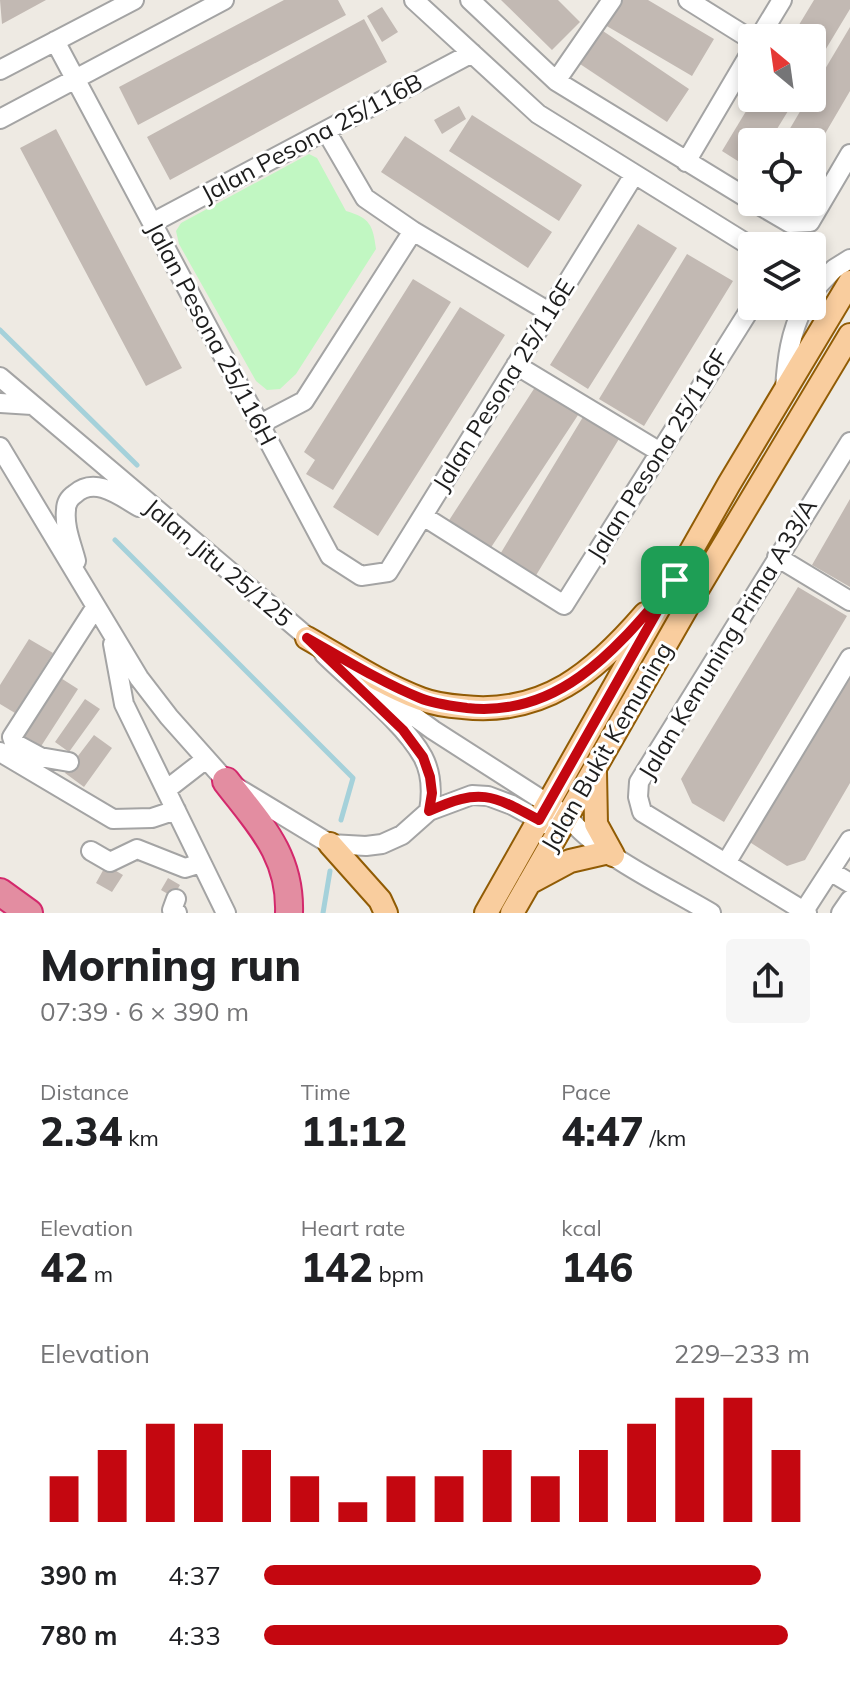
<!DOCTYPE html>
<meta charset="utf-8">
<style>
:root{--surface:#fff;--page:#f6f6f6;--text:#202124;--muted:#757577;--accent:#c40710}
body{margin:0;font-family:Mulish,sans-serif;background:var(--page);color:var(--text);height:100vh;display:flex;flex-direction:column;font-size:30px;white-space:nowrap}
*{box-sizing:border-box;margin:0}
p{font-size:26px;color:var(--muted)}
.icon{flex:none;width:44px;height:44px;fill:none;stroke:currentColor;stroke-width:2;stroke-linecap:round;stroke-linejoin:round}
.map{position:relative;height:913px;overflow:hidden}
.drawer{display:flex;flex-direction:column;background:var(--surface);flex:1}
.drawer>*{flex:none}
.needle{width:52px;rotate:331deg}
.controls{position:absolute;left:738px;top:24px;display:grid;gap:16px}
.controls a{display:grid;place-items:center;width:88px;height:88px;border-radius:8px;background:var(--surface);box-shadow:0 4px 12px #0003;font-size:40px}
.pin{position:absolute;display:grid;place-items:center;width:68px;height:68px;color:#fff;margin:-34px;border-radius:16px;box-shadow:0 4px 12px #0006}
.round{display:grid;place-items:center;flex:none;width:84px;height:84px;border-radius:8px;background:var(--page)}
.head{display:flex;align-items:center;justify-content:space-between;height:136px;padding:0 40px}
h1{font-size:44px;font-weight:800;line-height:60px}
.metrics{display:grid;grid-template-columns:repeat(3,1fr);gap:12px;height:136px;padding:8px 40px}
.metrics div{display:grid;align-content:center}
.metrics b{font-size:40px;font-weight:800}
.metrics small{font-size:22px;font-weight:400}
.metrics p{font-size:22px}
.chart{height:224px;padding:16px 40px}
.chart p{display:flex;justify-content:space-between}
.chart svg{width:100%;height:144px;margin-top:8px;stroke:var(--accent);stroke-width:6}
ul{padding:0 40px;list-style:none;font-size:26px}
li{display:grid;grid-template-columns:128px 96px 1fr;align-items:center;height:60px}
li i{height:20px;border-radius:10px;background:var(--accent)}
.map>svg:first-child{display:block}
.park{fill:#c1f7c2}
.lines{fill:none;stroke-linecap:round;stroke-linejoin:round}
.stream{stroke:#a5d1da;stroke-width:5}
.building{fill:#c2b9b3}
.minor-casing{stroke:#a4a4a4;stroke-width:22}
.major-casing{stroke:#915c05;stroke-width:26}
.highway-casing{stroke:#d3296c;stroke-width:30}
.minor{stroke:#fff;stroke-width:18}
.major{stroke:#f9cd9e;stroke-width:22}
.highway{stroke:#e38da1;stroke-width:26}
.route-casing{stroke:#fff;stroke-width:16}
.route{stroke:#c40710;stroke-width:10}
.labels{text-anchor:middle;stroke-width:6;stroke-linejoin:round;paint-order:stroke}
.street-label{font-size:24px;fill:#1d1d1d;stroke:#fff}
</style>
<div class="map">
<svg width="850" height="913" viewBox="0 0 850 913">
<rect width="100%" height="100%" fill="#eeeae3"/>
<path class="park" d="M309,154L317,158L346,211C370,218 373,225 376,249L296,374L280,389L267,390L256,381L179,244L176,231L181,223Z"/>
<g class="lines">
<path class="stream" d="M0,330L137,465
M115,540L353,778L341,820
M323,913L330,871"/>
</g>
<path class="building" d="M0,0H46L2,24Z
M284,0H338L346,15L138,125L119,87Z
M501,0H558L580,22L552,50Z
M620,0H648L714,39L692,76L605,25Z
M814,0H850V9L812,72V38H791Z
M382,7L398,32L382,42L367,16Z
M364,19L387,62L170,180L147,137Z
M850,27V91L812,156V142H782L808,98H812V91Z
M603,31L689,89L667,122L580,64Z
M754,98H796L769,142H752V170L722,151Z
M459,106L466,119L442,134L434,120Z
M472,115L582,185L559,221L449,151Z
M56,129L182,368L146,386L20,148Z
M405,136L552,232L528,268L381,172Z
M638,224L677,248L588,389L550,365Z
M687,254L733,281L644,426L599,399Z
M413,279L451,302L333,490L306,474L315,460L304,452Z
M460,307L505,335L378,536L333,507Z
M539,381L582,409L488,552L446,525Z
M586,412L622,434L535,577L499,556Z
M850,499V587L812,565Z
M798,587L847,616L724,822L692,803L681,779Z
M29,639L53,653L15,713L0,704V685Z
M850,672V783L805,860L787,866L748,841Z
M56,675L78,689L38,751L16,736Z
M85,699L100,709L69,752L55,742Z
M94,735L112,748L84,787L65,773Z
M106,865L123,875L112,892L96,883Z
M168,878L180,885L173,897L161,890Z"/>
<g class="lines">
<defs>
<path id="minor" d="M414,0L538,114L752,247
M470,0L556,81L752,201
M688,0L752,40
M759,38L782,0
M55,41L330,556L361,576L388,572L634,175
M0,70L134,0
M556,81L612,0
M0,119L224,0
M326,131L365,198L413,231L549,312
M686,162L752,50
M754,202L790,223L810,222L850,154
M152,223L472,53
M812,292L834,269L850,259
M516,365L660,452
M0,377L318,646
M785,388C787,359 790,333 804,306
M0,403L32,405
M260,424L304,401L413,231
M0,447L139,678L169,717L226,781L330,844L366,846L382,844L402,835L429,811L472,795L488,796L512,805L548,825
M423,516L564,605L752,306
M777,557L850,601
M76,561C72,545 64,527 66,510C66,504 69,498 75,494C95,476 120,496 139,507
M113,644L124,704L226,913
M324,654C353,683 404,722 423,757C432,774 432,793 429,811
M368,683L433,730L567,816C599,856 666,886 711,913
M0,752L113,819L152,818L176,810
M69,762L40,757L14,743L12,737L95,608
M166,790L206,759
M91,851L110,862L137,849L185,868L201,863
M726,863L850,658
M830,871L850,883
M176,899L172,910L177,913
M804,911L850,840
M807,913L642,812L638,797L639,782L850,442
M841,913L850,900"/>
<path id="major" d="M307,638C344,659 381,684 421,699C434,704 449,706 463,707C544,716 595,672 645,614
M595,772L596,824L613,855
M330,844L380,900L386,913
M529,883L570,861L609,852
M486,913L729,484L850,282
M512,913L694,595L850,335"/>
<path id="highway" d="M226,781C259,824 291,855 289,913
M0,892L29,913"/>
</defs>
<use href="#minor" class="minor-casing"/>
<use href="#major" class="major-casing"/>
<use href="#highway" class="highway-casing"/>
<use href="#minor" class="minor"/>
<use href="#major" class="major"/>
<use href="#highway" class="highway"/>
</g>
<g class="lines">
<defs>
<path id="route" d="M675,580L539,820C491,794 480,788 429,811L432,793L430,777L423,757L403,730L307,638C344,659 381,682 420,698C434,704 452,706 467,708C563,718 619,645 675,580Z"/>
</defs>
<use href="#route" class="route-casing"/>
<use href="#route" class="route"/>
</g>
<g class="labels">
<g class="street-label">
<text transform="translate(312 138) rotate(-28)" y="8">Jalan Pesona 25/116B</text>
<text transform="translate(211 334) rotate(62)" y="8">Jalan Pesona 25/116H</text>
<text transform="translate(504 385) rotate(-58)" y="8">Jalan Pesona 25/116E</text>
<text transform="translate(658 455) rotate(-58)" y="8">Jalan Pesona 25/116F</text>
<text transform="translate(218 563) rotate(40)" y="8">Jalan Jitu 25/125</text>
<text transform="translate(728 639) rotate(-59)" y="8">Jalan Kemuning Prima A33/A</text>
<text transform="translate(607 747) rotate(-60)" y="8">Jalan Bukit Kemuning</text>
</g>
</g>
</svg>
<div class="controls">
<a><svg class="needle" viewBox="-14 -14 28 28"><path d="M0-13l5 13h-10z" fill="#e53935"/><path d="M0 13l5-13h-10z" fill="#757577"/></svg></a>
<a><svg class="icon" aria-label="locate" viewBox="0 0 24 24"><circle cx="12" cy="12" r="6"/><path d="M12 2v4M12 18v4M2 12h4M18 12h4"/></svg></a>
<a><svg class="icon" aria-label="layers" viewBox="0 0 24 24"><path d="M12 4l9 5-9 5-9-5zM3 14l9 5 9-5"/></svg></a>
</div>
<div class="pin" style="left:675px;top:580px;background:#1e9e55"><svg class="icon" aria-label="arrive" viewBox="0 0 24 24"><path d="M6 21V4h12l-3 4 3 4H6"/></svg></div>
</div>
<section class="drawer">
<div class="head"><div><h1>Morning run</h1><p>07:39 · 6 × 390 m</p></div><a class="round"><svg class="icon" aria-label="share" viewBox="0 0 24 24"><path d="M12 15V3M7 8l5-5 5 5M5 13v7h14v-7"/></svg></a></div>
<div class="metrics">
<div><p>Distance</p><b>2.34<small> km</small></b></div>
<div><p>Time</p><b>11:12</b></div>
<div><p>Pace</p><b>4:47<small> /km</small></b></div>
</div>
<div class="metrics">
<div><p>Elevation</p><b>42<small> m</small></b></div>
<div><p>Heart rate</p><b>142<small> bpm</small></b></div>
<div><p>kcal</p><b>146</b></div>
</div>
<div class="chart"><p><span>Elevation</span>229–233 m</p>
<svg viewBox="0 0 160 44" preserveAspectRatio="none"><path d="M5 44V30M15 44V22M25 44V14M35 44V14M45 44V22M55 44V30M65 44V38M75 44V30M85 44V30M95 44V22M105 44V30M115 44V22M125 44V14M135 44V6M145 44V6M155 44V22"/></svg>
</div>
<ul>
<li><b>390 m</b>4:37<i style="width:91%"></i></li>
<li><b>780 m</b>4:33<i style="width:96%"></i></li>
</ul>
</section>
